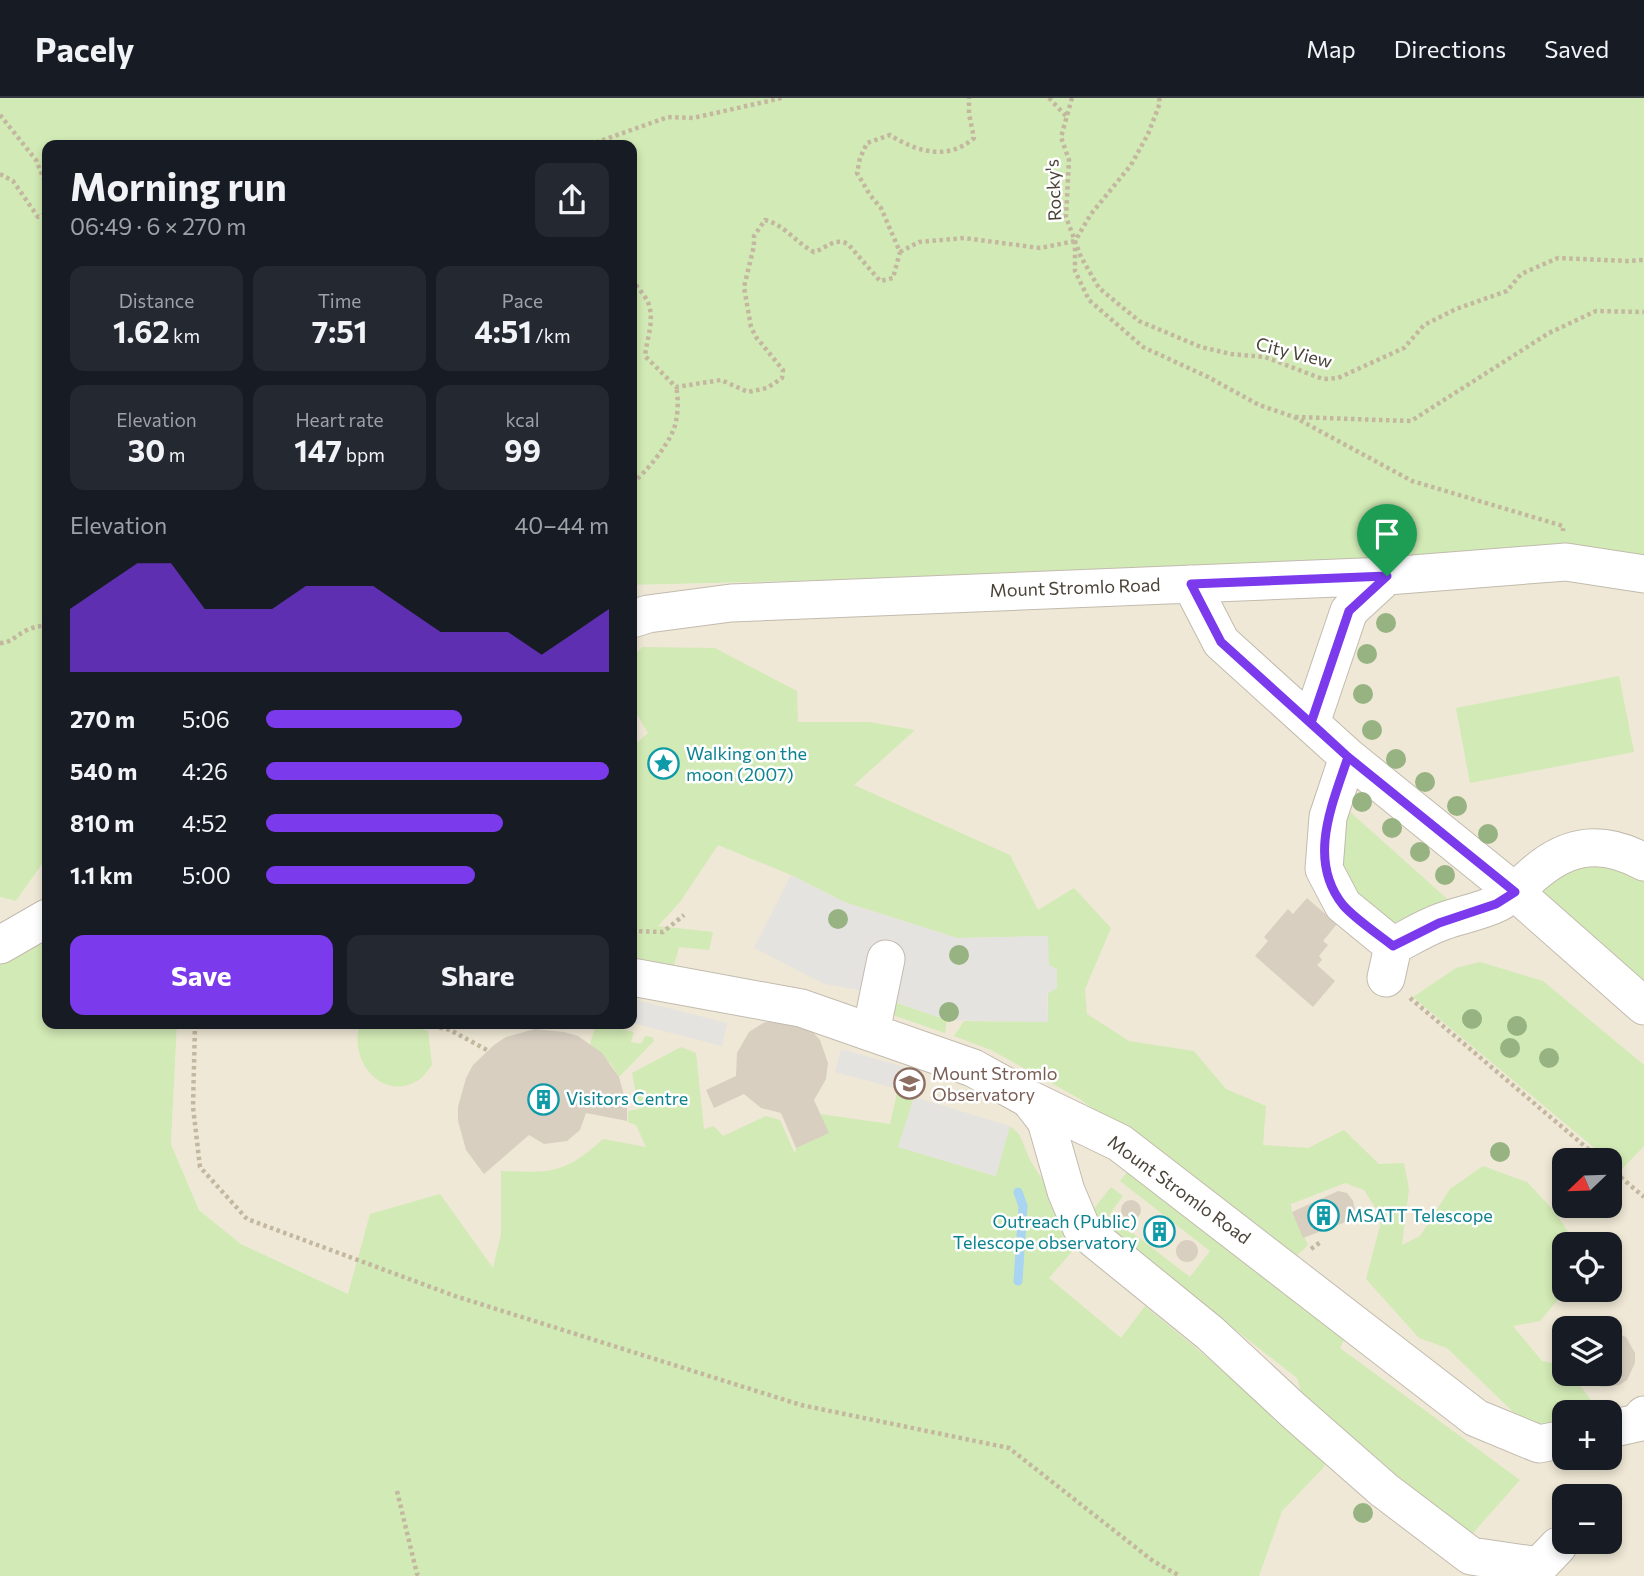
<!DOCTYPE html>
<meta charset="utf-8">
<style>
:root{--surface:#171b24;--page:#242831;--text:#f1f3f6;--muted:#9ea1a6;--line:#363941;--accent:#7c3aed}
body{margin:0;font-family:Commissioner,sans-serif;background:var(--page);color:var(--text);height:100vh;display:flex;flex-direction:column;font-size:26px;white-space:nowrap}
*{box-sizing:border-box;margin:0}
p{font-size:23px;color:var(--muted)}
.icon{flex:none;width:38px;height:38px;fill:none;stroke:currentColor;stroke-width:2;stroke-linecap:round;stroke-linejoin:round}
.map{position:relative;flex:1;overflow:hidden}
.side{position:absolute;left:42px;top:42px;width:595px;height:889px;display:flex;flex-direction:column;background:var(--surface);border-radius:14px;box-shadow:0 4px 10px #0003}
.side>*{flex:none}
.needle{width:46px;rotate:247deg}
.tools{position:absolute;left:1552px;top:1050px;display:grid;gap:14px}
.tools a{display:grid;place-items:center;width:70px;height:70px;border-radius:14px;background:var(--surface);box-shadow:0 4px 10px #0003;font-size:35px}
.pin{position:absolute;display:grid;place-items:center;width:60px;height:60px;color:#fff;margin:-72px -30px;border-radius:50% 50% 50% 0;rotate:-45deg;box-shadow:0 0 7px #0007}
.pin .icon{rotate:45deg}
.round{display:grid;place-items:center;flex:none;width:74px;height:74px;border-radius:14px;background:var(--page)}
.headline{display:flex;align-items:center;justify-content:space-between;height:119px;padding:0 28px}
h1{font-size:38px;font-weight:700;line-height:52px}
.figures{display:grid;grid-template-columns:repeat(3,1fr);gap:10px;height:119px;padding:7px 28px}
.figures div{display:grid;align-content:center;border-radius:14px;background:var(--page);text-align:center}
.figures b{font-size:30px;font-weight:700}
.figures small{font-size:19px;font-weight:400}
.figures p{font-size:19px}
.chart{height:196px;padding:14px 28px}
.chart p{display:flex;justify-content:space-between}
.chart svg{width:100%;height:126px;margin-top:7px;fill:var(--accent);opacity:.7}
.button{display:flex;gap:14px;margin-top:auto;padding:14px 28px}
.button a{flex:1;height:80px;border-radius:14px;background:var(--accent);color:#fff;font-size:28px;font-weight:700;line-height:80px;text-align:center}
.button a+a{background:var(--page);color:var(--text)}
ul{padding:0 28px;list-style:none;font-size:23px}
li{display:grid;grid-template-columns:112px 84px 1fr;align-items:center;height:52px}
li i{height:18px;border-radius:9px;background:var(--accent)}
header{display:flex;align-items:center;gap:42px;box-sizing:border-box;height:98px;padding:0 35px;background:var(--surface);border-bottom:2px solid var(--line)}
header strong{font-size:33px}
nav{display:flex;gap:38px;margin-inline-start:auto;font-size:24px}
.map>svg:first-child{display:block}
.education{fill:#efe8d6;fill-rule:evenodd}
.green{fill:#d2eab5}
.parking{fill:#e5e3e0}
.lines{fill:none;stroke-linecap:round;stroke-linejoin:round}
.stream{stroke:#a9d4f2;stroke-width:9}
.building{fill:#d8cfc1}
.minor-casing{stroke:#c2bbae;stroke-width:39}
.path{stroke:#c4b79f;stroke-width:4.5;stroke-dasharray:3.5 3.5;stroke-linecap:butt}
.minor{stroke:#fff;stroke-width:37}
.tree{fill:#97b381}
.route-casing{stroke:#fff;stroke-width:14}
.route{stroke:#7c3aed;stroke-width:9}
.labels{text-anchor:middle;stroke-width:5;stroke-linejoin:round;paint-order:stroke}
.street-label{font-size:18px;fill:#4b4439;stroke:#fff}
.culture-label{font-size:18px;fill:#0d838f;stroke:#fff;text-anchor:start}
.education-label{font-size:18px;fill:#785e54;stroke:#fff;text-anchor:start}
</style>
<header>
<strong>Pacely</strong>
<nav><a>Map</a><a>Directions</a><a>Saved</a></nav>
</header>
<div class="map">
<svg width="1644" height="1478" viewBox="0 0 1644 1478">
<rect width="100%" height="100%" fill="#f6f3ec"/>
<path class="education" d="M1644,462V1478H1210L348,1196L241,1146L199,1112L171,1046L177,926H632V487ZM1564,1062H1610V1108H1564ZM1564,1146H1610V1192H1564ZM1564,1230H1610V1276H1564ZM1564,1314H1610V1360H1564ZM1564,1398H1610V1444H1564Z
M47,759V837L0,861V799L16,803Z"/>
<path class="green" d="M0,0H1644V462L632,487V47H47V759L16,803L0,799Z
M643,549L715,550L797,593L798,624H869L915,632L854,687L1010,757L1038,812L1074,790L1111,830L1085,891L1087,916L1129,943L1194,953L1226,991L1266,1008L1263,1047L1308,1050L1344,1032L1379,1066L1404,1065L1409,1091L1402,1147L1420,1138L1450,1091L1483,1068L1527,1084L1556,1115L1576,1146H1564L1566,1192L1540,1223L1513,1228L1542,1263L1564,1267V1276H1571L1600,1314H1564V1326L1532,1332L1447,1250L1419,1240L1366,1181L1382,1120L1364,1092L1345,1085L1291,1106L1292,1114L1308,1147L1292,1162L1080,1001L991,952L954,938L964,923L1048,924V838L957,840L844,804L791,777L718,747L680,804L658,828L713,834L709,852L679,849L674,867L632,859V649L648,635L632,608V558Z
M1619,578L1634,654L1470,685L1456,610Z
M1349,713L1454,807L1441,815L1392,825L1345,795L1337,725Z
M1593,763L1644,779V885L1542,794L1551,777Z
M47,837V926H177L171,1046L199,1112L241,1146L348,1196L370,1116L440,1096L493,1170L501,1136V1073C551,1075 565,1076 603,1041L646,1049L636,1027L628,1024V1013L639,1011L632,975L681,949L696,955L704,1031L714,1028L723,1038L766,1018L780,1022L795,1056L796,1050L820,1016L890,1026L897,995L914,999L899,1049L995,1078L1010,1028L1019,1036L1031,1064L1057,1104L1075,1150L1049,1180L1121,1240L1145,1208L1329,1360L1323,1370L1282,1413L1259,1478H0V861Z
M1480,864L1543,883L1644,967V1048L1621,1072L1413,899L1456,870Z
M894,904L947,922L945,935L890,916Z
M360,926H405L428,933L432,967C428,972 423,980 417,983C380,1004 348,960 360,926Z
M596,926L634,934L631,944L641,946L645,938L652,939L654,943L619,979L611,966L590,946Z
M1128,1073L1344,1242L1340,1250L1520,1382L1466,1443L1389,1385V1370L1303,1300L1297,1280L1089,1117L1111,1089L1123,1098L1109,1117L1190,1179L1210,1153L1120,1083Z"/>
<path class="parking" d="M791,777L844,804L957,840L1048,838L1049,867L1057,871V890L1047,896L1048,924L947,922L864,893L824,886L754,850Z
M632,901L727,925L722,948L632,925Z
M841,951L904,969L898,991L835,974Z
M914,999L1010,1028L996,1078L898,1049Z"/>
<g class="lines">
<path class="stream" d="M1018,1183L1023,1108L1018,1094"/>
</g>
<path class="building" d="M1307,800L1337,826L1323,843L1328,847L1319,858L1322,862L1317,867L1335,883L1313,909L1255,858L1268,843L1264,839L1288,811L1293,816Z
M778,921L809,930L820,942L828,965L826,981L814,1002L829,1035L796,1050L781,1015L761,1010L744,996L714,1010L706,992L736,978L737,955L749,934L763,925Z
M535,931L564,934L578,938L602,955L619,979L627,1008V1023L586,1015L580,1032L567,1043L544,1046L529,1037L484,1076L466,1052L458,1023V1009L466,980L473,967L494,947L506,939Z
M1338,1093L1347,1095L1353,1103L1355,1111L1351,1122L1303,1140L1292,1114Z
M1121 1112a10 10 0 1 1 20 0a10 10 0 1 1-20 0Z
M1149 1133a11 11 0 1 1 22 0a11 11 0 1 1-22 0Z
M1176 1153a11 11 0 1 1 22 0a11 11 0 1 1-22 0Z
M1610,1233L1626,1239L1635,1255V1265L1627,1282L1619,1287L1602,1289L1593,1286L1583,1276H1610Z"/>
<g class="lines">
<defs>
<path id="minor" d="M1191,486L1221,544L1348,659L1515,794L1644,908
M632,521L648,516L731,505L1387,478L1566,464L1644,476
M1311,625L1349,513L1387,478
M1348,659L1328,719L1324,771L1343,807L1393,848L1386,880
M0,847L47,820
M1393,848C1409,840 1424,830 1441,824C1459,817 1480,814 1498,805C1512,798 1523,785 1535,775C1570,745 1604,742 1644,764
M632,879L801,910L973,970L1029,1001L1120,1045L1476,1320L1539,1346L1564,1341
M871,934L886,861
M1029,1001L1046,1023L1066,1093L1082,1131L1210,1235L1294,1313L1384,1392L1471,1458L1539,1468L1558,1448
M1610,1331L1637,1325L1644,1317"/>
</defs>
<use href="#minor" class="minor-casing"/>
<path class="path" d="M1049,0L1066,18
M1072,0L1061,39L1069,62L1066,119L1081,159L1099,190L1139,223L1201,249L1231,256L1265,259L1323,281L1338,280L1404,250L1424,227L1456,211L1507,193L1521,176L1558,160L1628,163L1644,162
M1159,0L1160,5L1148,36L1131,67L1091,116L1075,143V173L1089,202L1143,249L1208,279L1259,307L1294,319L1412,383L1563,428V433
M0,17L36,62L47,89
M589,47L668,19L693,20L782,0
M0,76L13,83L38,119L47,115
M900,154L919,144L964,140L1040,150L1075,143
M632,181C636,188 644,196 648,204C655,223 647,239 645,258L676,289L721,282L748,294L767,290L782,280L783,272L756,239L751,229L744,189L754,148V138L765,122C785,127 796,145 814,154C827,150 834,139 848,146L880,183L893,180L900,154L881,110L870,97L857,75L860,60L867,45L890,37C917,54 948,63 974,40L969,16V0
M1295,319L1411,323L1549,235L1596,213L1644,214
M632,385C645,376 667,348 673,333C678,322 679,301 676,289
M0,545C15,545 21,529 43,528L47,531
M632,833L663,834L684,817
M1410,900L1601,1062
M195,926L193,1009L200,1069L247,1121L455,1198L801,1307L1009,1350L1153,1463L1180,1478
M426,926L450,932L487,952
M1610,1070L1644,1099
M1311,1151L1322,1143
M397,1393L417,1476L421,1478"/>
<use href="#minor" class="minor"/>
</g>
<g class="tree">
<circle cx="1386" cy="525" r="10"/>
<circle cx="1367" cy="556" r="10"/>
<circle cx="1363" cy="596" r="10"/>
<circle cx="1372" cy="632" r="10"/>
<circle cx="1396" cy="661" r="10"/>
<circle cx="1425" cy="684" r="10"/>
<circle cx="1362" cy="704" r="10"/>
<circle cx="1457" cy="708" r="10"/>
<circle cx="1392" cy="730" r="10"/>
<circle cx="1488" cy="736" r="10"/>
<circle cx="1420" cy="754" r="10"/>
<circle cx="1445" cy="777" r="10"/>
<circle cx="838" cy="821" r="10"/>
<circle cx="959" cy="857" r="10"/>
<circle cx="949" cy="914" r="10"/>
<circle cx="1472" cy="921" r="10"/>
<circle cx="1517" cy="928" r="10"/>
<circle cx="1510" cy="950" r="10"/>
<circle cx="1549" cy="960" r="10"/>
<circle cx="907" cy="983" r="10"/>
<circle cx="1500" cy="1054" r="10"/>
<circle cx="1363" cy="1415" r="10"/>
</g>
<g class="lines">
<defs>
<path id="route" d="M1387,478L1349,513L1311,625L1348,659C1332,707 1307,762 1343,807C1355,821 1378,836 1393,848L1439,825L1496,806L1515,794L1348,659L1221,544L1191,486L1387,478"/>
</defs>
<use href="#route" class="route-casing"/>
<use href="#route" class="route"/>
</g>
<defs>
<symbol id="sight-ring" viewBox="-11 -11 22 22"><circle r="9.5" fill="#fff" stroke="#0f9aa8" stroke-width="1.5"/><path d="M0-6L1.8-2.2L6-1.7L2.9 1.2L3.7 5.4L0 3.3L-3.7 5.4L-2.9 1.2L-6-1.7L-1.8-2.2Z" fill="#0f9aa8"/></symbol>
<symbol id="university-ring" viewBox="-11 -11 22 22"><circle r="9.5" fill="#fff" stroke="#8d6e63" stroke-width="1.5"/><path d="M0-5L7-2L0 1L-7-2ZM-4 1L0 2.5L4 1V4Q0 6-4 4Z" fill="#8d6e63"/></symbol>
<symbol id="building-ring" viewBox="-11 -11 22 22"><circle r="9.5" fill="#fff" stroke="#0f9aa8" stroke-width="1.5"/><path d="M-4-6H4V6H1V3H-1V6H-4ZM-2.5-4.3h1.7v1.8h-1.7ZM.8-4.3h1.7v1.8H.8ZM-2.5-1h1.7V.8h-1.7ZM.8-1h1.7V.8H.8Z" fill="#0f9aa8"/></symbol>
</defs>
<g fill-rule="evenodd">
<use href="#sight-ring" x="646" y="648" width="35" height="35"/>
<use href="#university-ring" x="892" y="968" width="35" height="35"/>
<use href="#building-ring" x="526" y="984" width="35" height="35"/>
<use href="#building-ring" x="1306" y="1100" width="35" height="35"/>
<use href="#building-ring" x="1142" y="1116" width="35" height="35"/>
</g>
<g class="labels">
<g class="street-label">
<text transform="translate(1054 92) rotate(-93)" y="6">Rocky's</text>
<text transform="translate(1294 255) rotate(14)" y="6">City View</text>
<text transform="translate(1075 490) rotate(-2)" y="6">Mount Stromlo Road</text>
<text transform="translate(1179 1092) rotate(36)" y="6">Mount Stromlo Road</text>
</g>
<g class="culture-label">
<text x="686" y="662">Walking on the<tspan x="686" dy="21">moon (2007)</tspan></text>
<text x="566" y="1007">Visitors Centre</text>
<text x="1346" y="1124">MSATT Telescope</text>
<text x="1137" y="1130" text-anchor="end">Outreach (Public)<tspan x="1137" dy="21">Telescope observatory</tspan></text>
</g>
<g class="education-label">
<text x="932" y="982">Mount Stromlo<tspan x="932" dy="21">Observatory</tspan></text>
</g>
</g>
</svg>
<div class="tools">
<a><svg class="needle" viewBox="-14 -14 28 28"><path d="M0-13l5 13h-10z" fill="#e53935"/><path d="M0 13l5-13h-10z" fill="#9ea1a6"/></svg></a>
<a><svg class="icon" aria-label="locate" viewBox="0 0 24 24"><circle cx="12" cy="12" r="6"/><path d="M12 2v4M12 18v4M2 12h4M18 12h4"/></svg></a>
<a><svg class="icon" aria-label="layers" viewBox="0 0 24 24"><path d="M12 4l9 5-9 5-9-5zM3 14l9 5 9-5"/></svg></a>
<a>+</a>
<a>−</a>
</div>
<div class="pin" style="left:1387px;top:478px;background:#1e9e55"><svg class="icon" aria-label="arrive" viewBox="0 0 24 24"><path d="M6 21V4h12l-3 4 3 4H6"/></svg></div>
<section class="side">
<div class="headline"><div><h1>Morning run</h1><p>06:49 · 6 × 270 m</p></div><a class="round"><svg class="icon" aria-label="share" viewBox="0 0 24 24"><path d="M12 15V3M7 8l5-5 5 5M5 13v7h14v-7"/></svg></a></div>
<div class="figures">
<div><p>Distance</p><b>1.62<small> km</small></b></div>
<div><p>Time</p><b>7:51</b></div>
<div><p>Pace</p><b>4:51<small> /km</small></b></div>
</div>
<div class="figures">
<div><p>Elevation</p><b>30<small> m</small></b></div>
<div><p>Heart rate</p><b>147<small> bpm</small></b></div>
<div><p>kcal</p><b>99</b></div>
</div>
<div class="chart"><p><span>Elevation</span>40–44 m</p>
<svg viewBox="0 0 160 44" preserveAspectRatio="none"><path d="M0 44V22L10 14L20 6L30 6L40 22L50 22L60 22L70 14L80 14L90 14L100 22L110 30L120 30L130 30L140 38L150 30L160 22V44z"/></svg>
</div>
<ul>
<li><b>270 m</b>5:06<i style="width:57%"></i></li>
<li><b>540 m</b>4:26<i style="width:100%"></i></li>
<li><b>810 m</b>4:52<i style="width:69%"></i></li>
<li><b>1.1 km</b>5:00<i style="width:61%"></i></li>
</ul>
<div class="button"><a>Save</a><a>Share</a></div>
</section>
</div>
